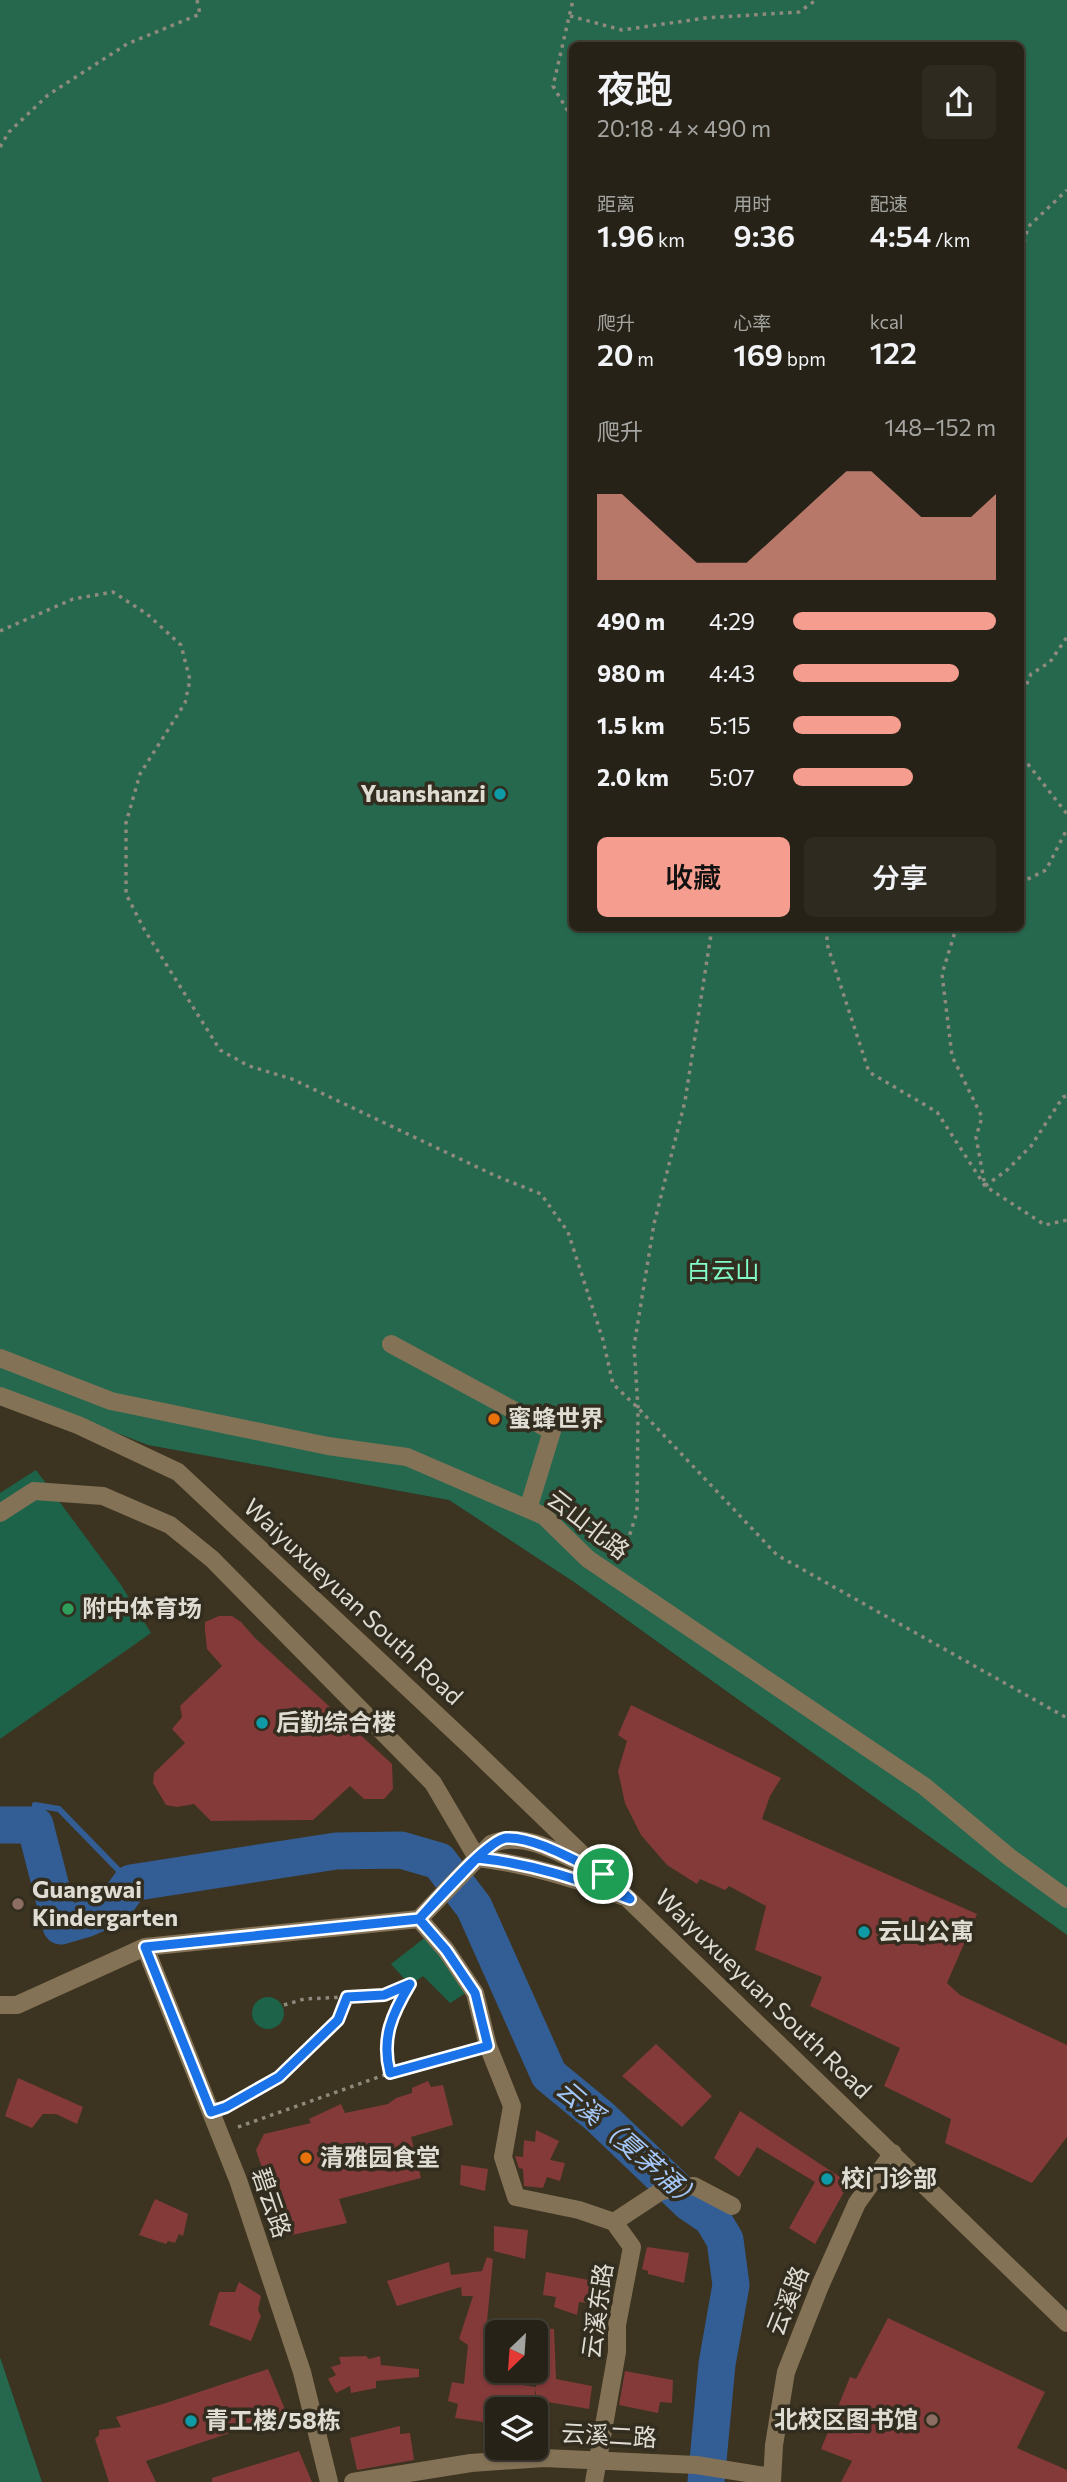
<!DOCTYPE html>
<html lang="zh">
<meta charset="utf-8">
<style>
:root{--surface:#262217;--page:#2e2a20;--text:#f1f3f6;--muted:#a4a4a1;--line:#423f36;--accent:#f59d8e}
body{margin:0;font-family:Commissioner,"Noto Sans SC",sans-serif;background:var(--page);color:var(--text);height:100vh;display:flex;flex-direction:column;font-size:26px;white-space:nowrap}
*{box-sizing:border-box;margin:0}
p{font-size:23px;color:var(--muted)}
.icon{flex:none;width:38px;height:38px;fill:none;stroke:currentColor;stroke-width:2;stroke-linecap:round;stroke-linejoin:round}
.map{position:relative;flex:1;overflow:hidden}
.details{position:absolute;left:569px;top:42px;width:455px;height:889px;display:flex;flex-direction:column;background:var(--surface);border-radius:10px;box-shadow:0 2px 5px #0004,0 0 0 2px var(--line)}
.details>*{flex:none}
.needle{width:46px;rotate:205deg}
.fabs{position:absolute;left:485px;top:2320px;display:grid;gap:14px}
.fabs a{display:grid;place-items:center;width:63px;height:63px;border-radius:10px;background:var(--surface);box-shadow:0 2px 5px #0004,0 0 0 2px var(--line);font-size:35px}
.pin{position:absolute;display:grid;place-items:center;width:60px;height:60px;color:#fff;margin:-30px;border:4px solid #fff;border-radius:50%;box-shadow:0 2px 7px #0007}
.round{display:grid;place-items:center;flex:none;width:74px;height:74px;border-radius:10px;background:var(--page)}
.headline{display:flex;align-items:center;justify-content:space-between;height:119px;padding:0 28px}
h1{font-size:38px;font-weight:600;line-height:52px}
.metrics{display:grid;grid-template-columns:repeat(3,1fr);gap:10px;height:119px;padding:7px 28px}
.metrics div{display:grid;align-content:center}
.metrics b{font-size:30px;font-weight:600}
.metrics small{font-size:19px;font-weight:400}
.metrics p{font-size:19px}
.chart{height:196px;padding:14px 28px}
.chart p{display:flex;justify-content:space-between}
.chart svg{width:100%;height:126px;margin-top:7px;fill:var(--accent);opacity:.7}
.primary-button{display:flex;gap:14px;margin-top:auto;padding:14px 28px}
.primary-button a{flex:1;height:80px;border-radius:10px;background:var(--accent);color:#111;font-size:28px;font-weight:600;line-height:80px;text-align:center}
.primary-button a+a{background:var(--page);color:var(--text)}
ul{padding:0 28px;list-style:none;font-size:23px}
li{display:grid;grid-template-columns:112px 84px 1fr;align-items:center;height:52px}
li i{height:18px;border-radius:9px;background:var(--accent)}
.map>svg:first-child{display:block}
.built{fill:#3c3420;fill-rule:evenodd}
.green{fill:#1d6349}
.forest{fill:#25684e;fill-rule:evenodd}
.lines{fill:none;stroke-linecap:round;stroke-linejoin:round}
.stream{stroke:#335e95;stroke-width:6}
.river{stroke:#335e95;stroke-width:37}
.building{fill:#833a39}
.path{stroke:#8e8a7e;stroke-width:3.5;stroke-dasharray:3.5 5;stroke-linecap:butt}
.minor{stroke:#847256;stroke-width:18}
.route-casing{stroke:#fff;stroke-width:14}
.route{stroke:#1a73e8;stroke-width:9}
.culture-dot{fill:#0f9aa8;stroke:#322d1f;stroke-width:2.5}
.food-dot{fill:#e8710a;stroke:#322d1f;stroke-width:2.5}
.leisure-dot{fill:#2e9e5b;stroke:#322d1f;stroke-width:2.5}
.education-dot{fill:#8d6e63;stroke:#322d1f;stroke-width:2.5}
.labels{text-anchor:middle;stroke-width:7;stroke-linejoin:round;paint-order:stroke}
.poi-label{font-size:24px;font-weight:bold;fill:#dfdcd3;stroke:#322d1f;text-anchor:start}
.park-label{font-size:24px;fill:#84fcc9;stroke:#322d1f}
.street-label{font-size:24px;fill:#dfdcd3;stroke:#322d1f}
.water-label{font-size:26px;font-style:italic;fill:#a4c8f9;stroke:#322d1f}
</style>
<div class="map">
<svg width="1067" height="2482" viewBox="0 0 1067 2482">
<rect width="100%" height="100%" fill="#322d1f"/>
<path class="built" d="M0,1388L148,1445L449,1500L574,1582L1067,1935V2482H42L0,2356ZM497,2333H536V2371H497ZM497,2410H536V2448H497Z"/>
<path class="green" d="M36,1470L121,1585L151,1633L0,1739V1493Z
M432,1932L472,1989L450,2003L423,1976L410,1985L391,1964Z
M252 2013a16 16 0 1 1 32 0a16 16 0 1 1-32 0Z"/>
<path class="forest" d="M0,0H1067V1935L574,1582L449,1500L148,1445L0,1388ZM572,46H1020V928H572Z
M0,2357L42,2482H0Z"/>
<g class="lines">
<path class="stream" d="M35,1825V1805L59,1809L131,1883"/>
<path class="river" d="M0,1825H35L61,1926L85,1919L114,1906L131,1883L336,1851L401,1850L439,1861L474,1907L549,2075L600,2117L690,2203L712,2218L725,2240L731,2285L717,2364L706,2482"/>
</g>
<path class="building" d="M219,1616H232L241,1622L255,1638L392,1764L393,1789L384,1799H364L350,1786L313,1820L211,1821L194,1804L177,1807L166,1805L153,1783L154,1773L185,1743L172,1729L182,1717L180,1706L222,1666L207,1649L205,1630V1622Z
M631,1705L781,1778L770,1796L762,1819L977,1914L947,1983L960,1995L1067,2045V2137L1032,2183L945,2143L951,2119L884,2086L900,2048L810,2006L822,1977L755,1950L766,1906L729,1886L725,1890L700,1879L697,1884L667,1865L641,1835L625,1803L618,1771L627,1741L618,1735Z
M656,2044L712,2096L682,2127L622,2076Z
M18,2078L83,2107L77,2124L56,2114H43L32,2128L5,2116Z
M428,2081L431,2087L443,2085L453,2125L411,2137L421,2178L339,2199L347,2223L292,2235L278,2182L265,2177L256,2150L264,2134L311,2123L309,2119L341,2104L345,2113L388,2104L396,2098L412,2093V2088Z
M740,2111L849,2183L815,2244L789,2228L815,2182L757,2147L739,2177L714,2158Z
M536,2130L559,2141L550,2160L565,2163L560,2181L547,2177L543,2188L524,2186L523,2169L519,2168L515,2156L523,2157L524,2140L535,2142Z
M461,2165L488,2169L485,2191L460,2185Z
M155,2199L188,2214L183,2236L179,2234L175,2243L168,2241L166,2244L139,2235Z
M494,2226L528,2230L525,2259L494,2251Z
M647,2247L689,2253L684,2283L648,2274V2271L642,2269Z
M487,2257L493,2259L487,2322L497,2323V2381L536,2387V2327L554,2329L556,2379L592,2386L589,2409L536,2400V2389L532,2410H497V2419H492L491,2423L455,2418L458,2404L448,2401L452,2382L464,2384L468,2345L459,2339L473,2296H462L461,2287L397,2306L387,2281L449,2262L451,2275L482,2271Z
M546,2272L600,2282L598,2304L579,2302L577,2315L554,2307L556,2297L543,2295Z
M239,2282L261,2296L258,2310L261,2316L251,2341L209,2325L219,2292H235Z
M888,2318L1045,2392L1017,2448L1067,2470V2482H841L852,2461L821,2449L850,2377L856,2379Z
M366,2356L369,2359L380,2356L381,2365L419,2369V2377L376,2381V2388L351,2393L350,2386L336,2393L328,2379L336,2375L331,2367L341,2364L339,2357Z
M268,2369L287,2414L146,2461L156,2482H109L95,2439L99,2435V2430L121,2427L116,2417L163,2404Z
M625,2371L673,2380L672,2403L660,2402L658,2413L619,2405Z
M400,2426V2434L410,2433L414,2460L357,2470L350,2438Z
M299,2451L312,2482H212V2478Z"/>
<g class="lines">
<path class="path" d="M570,16L622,30L705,18L799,12L816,0
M572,118L553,86L573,0
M0,147L9,132L48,95L127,44L200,14L197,0
M1020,259L1028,227L1067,190
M0,631L73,599L113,592L147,614L181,645L190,680L185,703L140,774L126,823V894L144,929L220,1050L249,1066L292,1079L496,1176L541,1194L568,1232L603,1340L613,1384L638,1408L777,1555L1067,1718
M1020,700L1031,674L1050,662L1067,637
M1020,740L1024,759L1067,814
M1020,883L1046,870L1067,829
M827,928V944L869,1072L937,1112L985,1186L1045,1225L1067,1220
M960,928L955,932L942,974L952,1056L982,1117L976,1137L985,1186L1007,1170L1031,1146L1063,1097L1067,1096
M622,1559L637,1512L638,1408L634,1346L654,1224L685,1101L712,928
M284,2005L304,1999L347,1997
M390,2073C382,2039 391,2016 409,1986
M229,2105L279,2077L338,2020L347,1997L384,1995L410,1985
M238,2127L390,2073L470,2051"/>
<path class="minor" d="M391,1344L552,1431L528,1509
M0,1358L111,1401L328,1446L407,1457L544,1516L588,1559L924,1786L1008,1856L1067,1899
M0,1396L78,1425L178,1472L471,1747L1067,2323
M0,1513L34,1491L103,1496L170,1525L212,1559L433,1783L477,1858
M477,1858C528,1864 574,1878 622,1896
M419,1919L446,1950L475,1993L488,2046L512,2106L503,2157L516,2197L579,2210L614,2222L632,2247L617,2325V2352L594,2482
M145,1947L238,2180L302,2372L329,2482
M0,2005H17L145,1947L419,1919L491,1844C522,1830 560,1853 588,1867
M614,2222L661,2191L694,2186L732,2206
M353,2482L471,2463L544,2458L696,2465L772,2477
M772,2482L774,2445L786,2372L820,2286L857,2203L893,2153"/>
</g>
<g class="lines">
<defs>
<path id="route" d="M603,1874C577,1862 534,1836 506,1838C487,1840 434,1903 419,1919L145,1947L211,2112L226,2107L279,2077L338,2020L347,1997L384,1995L410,1984C392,2014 381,2038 390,2073L488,2046L475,1993L446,1950L419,1919L477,1858C534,1864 577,1879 630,1899L603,1874"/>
</defs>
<use href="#route" class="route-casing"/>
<use href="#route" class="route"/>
</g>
<g class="culture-dot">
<circle cx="500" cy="794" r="7"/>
<circle cx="262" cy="1723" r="7"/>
<circle cx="864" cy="1932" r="7"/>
<circle cx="827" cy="2179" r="7"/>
<circle cx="191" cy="2421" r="7"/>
</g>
<g class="food-dot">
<circle cx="494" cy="1419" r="7"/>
<circle cx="306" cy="2158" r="7"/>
</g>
<circle class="leisure-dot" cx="68" cy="1609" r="7"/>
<g class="education-dot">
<circle cx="18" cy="1904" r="7"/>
<circle cx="932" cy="2420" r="7"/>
</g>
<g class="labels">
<g class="poi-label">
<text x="486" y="802" text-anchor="end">Yuanshanzi</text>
<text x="508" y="1427">蜜蜂世界</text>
<text x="82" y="1617">附中体育场</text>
<text x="276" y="1731">后勤综合楼</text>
<text x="32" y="1898">Guangwai<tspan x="32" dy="28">Kindergarten</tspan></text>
<text x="878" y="1940">云山公寓</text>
<text x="320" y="2166">清雅园食堂</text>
<text x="841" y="2187">校门诊部</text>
<text x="918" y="2428" text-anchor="end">北校区图书馆</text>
<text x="205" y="2429">青工楼/58栋</text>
</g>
<g class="park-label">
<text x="723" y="1279">白云山</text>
</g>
<g class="street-label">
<text transform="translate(588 1525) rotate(38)" y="8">云山北路</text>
<text transform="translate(353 1602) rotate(43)" y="8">Waiyuxueyuan South Road</text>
<text transform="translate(763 1994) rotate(44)" y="8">Waiyuxueyuan South Road</text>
<text transform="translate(271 2203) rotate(71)" y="8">碧云路</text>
<text transform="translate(788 2301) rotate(-68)" y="8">云溪路</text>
<text transform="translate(598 2311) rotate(-82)" y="8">云溪东路</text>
<text transform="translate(609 2436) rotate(3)" y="8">云溪二路</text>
</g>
<g class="water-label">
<text transform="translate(629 2145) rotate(41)" y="9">云溪（夏茅涌）</text>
</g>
</g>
</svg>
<div class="fabs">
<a><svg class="needle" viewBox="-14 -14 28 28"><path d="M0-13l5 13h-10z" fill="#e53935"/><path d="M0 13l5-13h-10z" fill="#a4a4a1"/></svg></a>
<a><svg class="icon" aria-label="layers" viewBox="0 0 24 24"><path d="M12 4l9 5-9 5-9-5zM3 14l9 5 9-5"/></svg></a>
</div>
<div class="pin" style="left:603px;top:1874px;background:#1e9e55"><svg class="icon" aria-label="arrive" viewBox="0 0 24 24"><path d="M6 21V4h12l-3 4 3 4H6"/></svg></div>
<section class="details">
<div class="headline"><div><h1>夜跑</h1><p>20:18 · 4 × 490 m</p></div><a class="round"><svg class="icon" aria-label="share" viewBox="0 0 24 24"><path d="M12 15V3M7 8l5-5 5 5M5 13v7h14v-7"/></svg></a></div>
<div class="metrics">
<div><p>距离</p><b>1.96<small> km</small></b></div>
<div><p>用时</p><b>9:36</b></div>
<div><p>配速</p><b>4:54<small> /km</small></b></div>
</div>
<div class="metrics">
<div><p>爬升</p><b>20<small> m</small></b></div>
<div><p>心率</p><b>169<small> bpm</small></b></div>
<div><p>kcal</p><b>122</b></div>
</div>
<div class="chart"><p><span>爬升</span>148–152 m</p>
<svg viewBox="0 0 160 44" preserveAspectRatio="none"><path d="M0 44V14L10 14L20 22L30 30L40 38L50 38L60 38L70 30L80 22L90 14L100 6L110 6L120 14L130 22L140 22L150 22L160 14V44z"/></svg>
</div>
<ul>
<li><b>490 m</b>4:29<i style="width:100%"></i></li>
<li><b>980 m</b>4:43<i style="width:82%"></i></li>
<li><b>1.5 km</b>5:15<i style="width:53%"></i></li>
<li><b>2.0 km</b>5:07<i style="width:59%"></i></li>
</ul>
<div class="primary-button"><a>收藏</a><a>分享</a></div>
</section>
</div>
